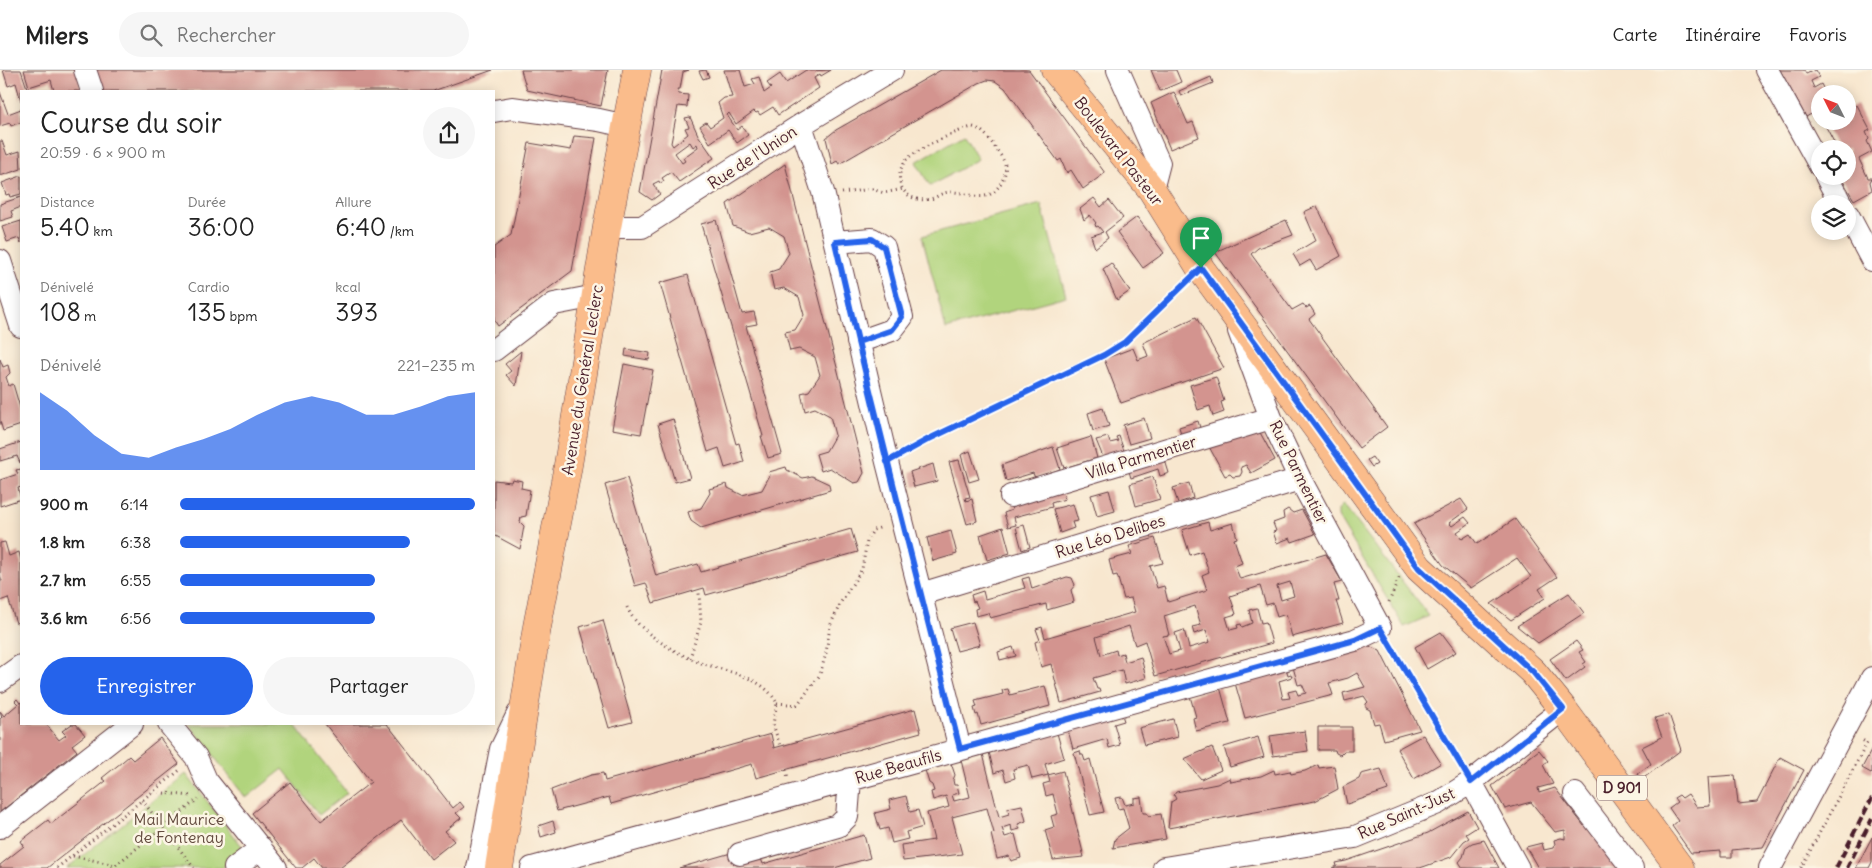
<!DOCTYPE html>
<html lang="fr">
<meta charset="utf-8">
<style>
:root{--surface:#fff;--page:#f6f6f6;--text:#222;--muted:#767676;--line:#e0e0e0;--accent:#2563eb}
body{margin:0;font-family:Delius,sans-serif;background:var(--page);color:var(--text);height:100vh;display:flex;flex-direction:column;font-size:19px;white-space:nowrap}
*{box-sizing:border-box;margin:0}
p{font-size:16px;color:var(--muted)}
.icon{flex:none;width:28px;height:28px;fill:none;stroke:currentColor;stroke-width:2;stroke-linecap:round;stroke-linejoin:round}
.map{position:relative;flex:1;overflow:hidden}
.drawer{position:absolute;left:20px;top:20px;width:475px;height:635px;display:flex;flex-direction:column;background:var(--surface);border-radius:0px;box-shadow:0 2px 12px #0003}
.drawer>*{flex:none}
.needle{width:32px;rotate:312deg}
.buttons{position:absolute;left:1811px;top:15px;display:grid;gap:10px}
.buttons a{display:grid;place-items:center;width:45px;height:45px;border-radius:50%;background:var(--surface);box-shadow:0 2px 12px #0003;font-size:25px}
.pin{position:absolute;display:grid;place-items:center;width:42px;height:42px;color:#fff;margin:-51px -21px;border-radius:50% 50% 50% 0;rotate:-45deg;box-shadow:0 0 5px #0007}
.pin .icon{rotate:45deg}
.round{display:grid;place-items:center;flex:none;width:52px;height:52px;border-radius:26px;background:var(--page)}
.summary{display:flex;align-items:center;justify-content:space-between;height:85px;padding:0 20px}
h1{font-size:28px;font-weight:600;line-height:38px}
.stats{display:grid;grid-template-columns:repeat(3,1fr);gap:8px;height:85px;padding:5px 20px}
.stats div{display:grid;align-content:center}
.stats b{font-size:25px;font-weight:600}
.stats small{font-size:14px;font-weight:400}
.stats p{font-size:14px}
.chart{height:140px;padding:10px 20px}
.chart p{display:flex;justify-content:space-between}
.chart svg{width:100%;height:90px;margin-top:5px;fill:var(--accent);opacity:.7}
.cta{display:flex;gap:10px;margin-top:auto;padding:10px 20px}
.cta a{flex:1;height:58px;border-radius:30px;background:var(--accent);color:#fff;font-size:20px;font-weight:600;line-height:58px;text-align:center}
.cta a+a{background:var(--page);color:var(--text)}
ul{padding:0 20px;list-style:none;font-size:16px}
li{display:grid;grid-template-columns:80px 60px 1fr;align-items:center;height:38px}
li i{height:12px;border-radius:6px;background:var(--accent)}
header{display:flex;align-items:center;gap:30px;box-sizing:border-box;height:70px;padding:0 25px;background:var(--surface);border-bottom:1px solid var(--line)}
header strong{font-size:24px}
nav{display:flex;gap:28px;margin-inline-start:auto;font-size:18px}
.search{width:350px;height:45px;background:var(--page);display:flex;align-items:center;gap:12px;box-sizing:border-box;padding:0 18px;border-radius:28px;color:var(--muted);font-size:19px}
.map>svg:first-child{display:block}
.green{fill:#b1d47d;stroke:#7e7a54}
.building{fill:#d3948f;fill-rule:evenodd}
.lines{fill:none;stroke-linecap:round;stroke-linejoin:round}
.minor-casing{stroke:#643d44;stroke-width:24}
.major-casing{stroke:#643d44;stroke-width:29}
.path{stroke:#643d44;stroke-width:3;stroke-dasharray:1 4;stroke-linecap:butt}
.minor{stroke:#fff;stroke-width:22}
.major{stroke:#fabc8b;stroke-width:28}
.rail{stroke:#4a1f2b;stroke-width:4;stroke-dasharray:8 4;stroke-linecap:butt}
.route-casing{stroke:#fff;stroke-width:10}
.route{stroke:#2563eb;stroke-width:6}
.labels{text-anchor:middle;stroke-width:5;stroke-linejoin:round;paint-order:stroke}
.shield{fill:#fcf5e5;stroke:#7f5f63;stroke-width:1}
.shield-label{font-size:15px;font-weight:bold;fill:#4a1f2b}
.street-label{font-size:16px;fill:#4a1f2b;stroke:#fcf5e5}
.park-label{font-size:16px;fill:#644c40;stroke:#fcf5e5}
</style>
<header>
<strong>Milers</strong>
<div class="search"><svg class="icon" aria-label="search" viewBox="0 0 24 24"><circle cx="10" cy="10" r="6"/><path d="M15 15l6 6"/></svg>Rechercher</div>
<nav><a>Carte</a><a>Itinéraire</a><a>Favoris</a></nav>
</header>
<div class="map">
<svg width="1872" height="798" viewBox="0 0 1872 798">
<rect width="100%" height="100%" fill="#fcf5e5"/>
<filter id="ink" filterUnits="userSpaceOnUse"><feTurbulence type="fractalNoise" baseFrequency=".02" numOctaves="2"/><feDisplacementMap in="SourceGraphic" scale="10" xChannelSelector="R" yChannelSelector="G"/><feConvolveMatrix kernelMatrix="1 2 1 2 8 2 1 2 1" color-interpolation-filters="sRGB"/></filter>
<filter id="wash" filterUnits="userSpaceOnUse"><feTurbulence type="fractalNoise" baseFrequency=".0096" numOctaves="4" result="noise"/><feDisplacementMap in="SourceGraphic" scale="20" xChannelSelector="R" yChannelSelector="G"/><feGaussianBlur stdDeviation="1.12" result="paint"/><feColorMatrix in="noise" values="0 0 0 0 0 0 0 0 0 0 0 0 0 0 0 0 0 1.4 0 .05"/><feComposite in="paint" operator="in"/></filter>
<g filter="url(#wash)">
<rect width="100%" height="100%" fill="#f8e7cf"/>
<path class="green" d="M964,64L978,89L930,116L916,92Z
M1041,134L1066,226L946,259L922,166Z
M1343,434L1429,546L1404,557L1338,447V440Z
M189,654H294L347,723L319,745L283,699L246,728Z
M186,704L245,780L222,798H67Z"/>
<g id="blocks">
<path class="building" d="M3,0H21L28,21H21V31L16,13L8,16Z
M24,0H77L81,21H54L51,10L29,17Z
M96,0H493L433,21H103Z
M521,0H608L601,36L527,20Z
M662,0H689L683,2L680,19H677L679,24L688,25L687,37L678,36L671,73L673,76L688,64L685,58L689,57L685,48L690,47L698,65L714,88L679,112L671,102L662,108L664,111L660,113L659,111L653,114L660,124L652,130L640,122ZM690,72L693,77L697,74L698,77L683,88L685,91L682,93L675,83Z
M706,0L709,7L703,9L699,1Z
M724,0H740L745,17L755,14L752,9L759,7L764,23L771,18L767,13L780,4L786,13L806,0L810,1L831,0L821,6L820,4L814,8L819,18L778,45L773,37L760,45L758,42L756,43L754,41L736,54L729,43L727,45L737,60L742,56L748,65L737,73L728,60L710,73L700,56L706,52L710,57L723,48L718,33L724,28L732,27Z
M941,0H1029L1105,103L1083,119L1071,100L1067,103L1061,89L1058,91L1005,18L995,11L987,10L979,13L839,94L837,91L832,94L826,68L836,60Z
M1151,0H1176L1181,12L1160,21Z
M1780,0H1804L1806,4L1815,0L1819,7L1811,11L1814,18L1821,14L1826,24H1820V39L1806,47Z
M1211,7L1213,13L1181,26L1179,21Z
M0,22L8,44L21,39V52L11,56L10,53L0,56Z
M1174,22L1188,54L1193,52L1199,67L1170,79L1151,33Z
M1857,35L1870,60L1866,62L1869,69L1867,71L1872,82L1859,89L1868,108H1872L1870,112L1872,120L1854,130L1840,106H1848V95L1850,94L1848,88V79H1843L1841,76L1837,78L1824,53L1827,51H1848V40Z
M574,66L596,68L572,201L498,256L494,250V177L511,165L529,73L571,80Z
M0,71H2L7,85L20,81L21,99L0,106Z
M785,94L864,403L859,412L854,413L830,398L821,401L816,384L826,381L835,365L830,346L815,338L805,341L801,323L809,321L820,305L815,287L799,279L790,281L785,262L795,260L804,245L799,227L784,218L774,220L770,202L779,199L789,183L784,166L769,157L749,162L733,156L727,134Z
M21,106V124L10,127L9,124L6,125L2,113Z
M21,127V137L11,141L13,147L0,151V134Z
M1094,128L1101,137L1109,130L1123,148L1105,162L1108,168L1095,178L1091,166L1103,162L1098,156L1096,157L1095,154L1096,153L1090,145L1084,150L1080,139Z
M1317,136L1341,186L1316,200L1310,190L1300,196L1293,184L1316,170L1304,142Z
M1137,147L1164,183L1143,198L1117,162Z
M716,150L742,244L754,242L757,254L746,256L782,384L768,388L761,366H763L701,154Z
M1286,150L1293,165L1258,178L1251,184L1292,240L1303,234L1306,238L1310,236L1315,244L1309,249L1387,357L1359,378L1215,182Z
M21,151V173L19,168L7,172L2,157Z
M1111,193L1130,221L1117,230L1103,199Z
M688,205L736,374L739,373L744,392L725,398L719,378L708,382L660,213Z
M1196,247L1224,298L1121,333L1104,289L1133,278L1138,290L1148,286L1143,273Z
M626,279L650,283L649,290L625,286Z
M521,281L516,316L506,305L511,301L505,294Z
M0,289L3,297L8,295L10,303L6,307L9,316L13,314L21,341V355L3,361L0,351Z
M624,294L653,300L641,364L612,359Z
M1216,307L1224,331L1221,332L1224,342L1213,346L1210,336L1198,340L1190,315Z
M1103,338L1109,356L1093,361L1088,343Z
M1144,348L1150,368L1129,374L1123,355Z
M673,349L690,408L675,412L658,354Z
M1198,351L1201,361L1182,367L1179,357Z
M1257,357L1275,390L1251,403L1246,395L1241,397L1242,402L1240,406L1233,407L1230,404L1225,406L1207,373Z
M1119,366L1124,381L1103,387L1096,370L1108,367L1110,373L1118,371L1116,367Z
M1091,367L1097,388L1064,398L1057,378Z
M21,372V393H20L17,386L0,391V379Z
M1053,377L1060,399L1035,408L1033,403L1006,411L1002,395Z
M970,381L979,409L969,412L961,385Z
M1164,387L1169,403L1160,406L1158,399L1131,408L1128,398Z
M1372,387L1377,394L1372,397L1367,390Z
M959,390L970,427L965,428L966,431L972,429L977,451L967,454L949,392Z
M933,394L937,411L914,417L910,402Z
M786,397L787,400L803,408L812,406L829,414L830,420L701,458L691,451L688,442L701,438L710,423L709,419L727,414L728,418L742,425L762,420L770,405L769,402Z
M21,399V417L18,418L21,429L0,436V410L18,404L16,400Z
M1153,407L1160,429L1136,436L1130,414Z
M627,408L656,506L698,494L701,502L851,459L858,482L706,525L704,518L653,533L646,513L635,516L605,415Z
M512,409L522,411L521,418L530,420L526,446L521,447L520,452L524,456L520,479L494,465V410L511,412Z
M1189,413L1193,428L1178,433L1173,418Z
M1062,420L1065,429L1051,433L1052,437L1014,447L1016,455L1008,457L1004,443L1012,440L1011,436Z
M1109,420L1115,441L1097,446L1091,425Z
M1461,429L1468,439L1449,453L1452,456L1465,447L1470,453L1457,462L1462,469L1470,464L1477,474L1515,449L1557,507L1539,519L1545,528L1511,550L1491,534L1531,507L1517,488L1471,518L1443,495L1414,454Z
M1073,434L1078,451L1072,452L1074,458L1060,463L1053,439Z
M1288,439L1293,443L1302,440L1315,464L1292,472L1290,468L1277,473L1273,462L1276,461L1273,453L1284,449L1283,442Z
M1208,452L1210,460L1233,453L1237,468L1234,469L1242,493L1235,496L1240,509L1326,484L1342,512L1334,514L1339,531H1336L1343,553L1292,567L1286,544L1277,547L1273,533L1266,535L1260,516L1230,526L1236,544L1226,547L1230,560L1238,558L1237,555L1241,554L1242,557L1252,553L1249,540L1257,538L1261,553L1266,552L1272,573L1155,606L1145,571L1135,575L1129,556L1096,567L1101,585L1116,580L1117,585L1123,583L1125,592L1141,587L1146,608L1125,614L1122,600L1093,608L1097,619H1099L1100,622L1061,633L1051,594L1041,597L1035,572L1040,570L1036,559L1042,557L1045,568L1135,542L1131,528L1124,529L1117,505L1113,506L1109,490L1132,484L1129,476L1155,468L1163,493L1150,496L1157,518L1164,516L1168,532L1207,520L1202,505L1209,502L1202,481L1190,485L1182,460ZM1290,512L1294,526L1281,530L1277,516ZM1195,536L1201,555L1192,557L1194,564L1206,560L1210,572L1189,578L1184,560L1175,563L1180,581L1169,584L1163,566L1169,565L1164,546Z
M1024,455L1030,477L1022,480L1016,457Z
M1003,457L1010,483L987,490L980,465Z
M951,461L957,484L933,491L927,468Z
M5,472L9,486L19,482L21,491V551L16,553L8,528L0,531V511H2L0,505V473Z
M1029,507L1032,519L1067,507L1072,508L1075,515L1071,520L1074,532L1047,540L1046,534L990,548L988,543L976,546L975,539L978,538L975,531L973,532L971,525L983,521L985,529L1025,518L1022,509Z
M1569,523L1584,543L1538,573L1517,556Z
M603,550L632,652L609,658L580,557Z
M973,552L980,575L957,581L950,558Z
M1441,562L1456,582L1427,599L1415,577Z
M1576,571L1583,580L1579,582L1586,592L1583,594L1585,597L1566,611L1550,589Z
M1367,575L1380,581L1420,660L1384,670L1379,653L1374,654L1370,640L1366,638V634L1368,632L1364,626L1345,631L1343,623L1365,617L1357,603L1348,608L1329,613L1333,625L1245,648L1235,613L1286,598L1288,605L1291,604L1292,607L1279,611L1283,629L1290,628L1288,622L1296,620L1298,625L1306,623L1302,614L1298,615L1293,597Z
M1013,577L1016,586L1000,590L998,582Z
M1045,616L1050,636L981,655L978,644L976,645L974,638L977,637L975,631L1003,624L1002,620L1008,619L1010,625Z
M1220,617L1230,653L1196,661L1193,648L1196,647L1190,626Z
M17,629L20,633L21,632V654H46L59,670L66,665L62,661L72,654H76L85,665L72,675L77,681L0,742V649L2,647L0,641L4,646L18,634L15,631Z
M915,639L921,662L756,708L752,694L611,734L609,727L557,741L551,720L591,705L603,703L605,711L771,664L774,678Z
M1669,644L1681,680L1641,710L1637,704L1651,694L1642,677L1662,667L1655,648Z
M1122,645L1124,651L1114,654L1120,675L1109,678L1107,669L1073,679L1068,660Z
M1173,649L1178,667L1144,675L1139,658Z
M325,654H387L453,738L460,732L464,737L456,743L461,748L445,761L454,771L431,789L401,750L340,798H322L314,788L302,798H296L252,743L290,712L321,751L371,712Z
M1318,657H1352V681H1344L1340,685L1336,683L1335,680H1318Z
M1305,661L1308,681L1273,686L1270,666Z
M1057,663L1064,688L1045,694L1048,705L1032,709L1028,695L1013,699L1015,708L1006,711L1003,700L994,703L989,682Z
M1423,665L1441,693L1414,709L1397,679Z
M1258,667L1264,687L1230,697L1224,677Z
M160,668L179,694L47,798H0V795L24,776L21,771L48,750L51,754L106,711L102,708L122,692L129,686L133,690Z
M1212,677L1221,700L1201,709L1184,689Z
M1872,679V702L1871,703L1862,698Z
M1539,680L1548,691L1543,695L1553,714L1538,718L1539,723L1555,718L1584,756L1588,754L1620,798H1538L1526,777L1542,773L1544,780L1553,778L1555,774L1554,770L1561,768L1565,769V760L1555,762L1531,732L1505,739L1492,716Z
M1080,681L1081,685H1083L1085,691L1090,689L1104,742L1090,745L1074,683Z
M983,684L999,747L1009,744L1008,738L1022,735L1026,751L1018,754L1020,759L1012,761L1011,755L1002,758L1005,767L1015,764L1021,788L1011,791L1009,786L997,789L991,764L994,763L987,738L952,747L962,784L903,791L901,775L934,770L927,743L949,737L946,726L933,730L931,722L934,721L932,715L929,713L925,700L951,693L955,705L953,710L954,715H957L959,723L952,725L954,731L970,727L961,690Z
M1780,687L1804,700L1763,777L1732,780V787H1721V781L1691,783L1672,756L1678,751L1669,738L1677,732L1674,728L1679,725L1682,728L1688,724L1697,737L1710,736L1708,707L1735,705L1738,734L1757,732Z
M1318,695L1319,698L1334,696L1338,719L1315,731L1168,758L1171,732L1176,729L1174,725L1176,722L1217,714L1230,708L1231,712L1261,706L1274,700L1275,704L1290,701L1291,704L1305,701Z
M1381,699L1388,720L1347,734L1343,717L1359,709L1361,704Z
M1063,701L1084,787L1053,790L1045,760L1054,757L1051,746L1058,744L1053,724L1046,726L1043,714L1050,712L1048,705Z
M906,726L910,742L918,740L923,757L906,762L908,769L892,773L888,758L880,760L875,743L891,739L889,730Z
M1122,727L1125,735L1134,733V728L1141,727L1143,743H1147L1149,746L1161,744L1166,769L1113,778L1115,769L1129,758L1123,738L1118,739L1115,728Z
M1468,741L1477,757L1466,764L1469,768L1464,771L1451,787L1420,798H1333L1337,796L1336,793L1346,791L1428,763Z
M553,751L556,762L541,767L538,756Z
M864,765L870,788L834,798H679L731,783L734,793L760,786L763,794Z
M1872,767V792L1869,798H1856Z
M1484,770L1499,798H1463L1459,792L1463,787L1466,777L1472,773Z"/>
</g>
</g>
<g filter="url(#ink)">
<use href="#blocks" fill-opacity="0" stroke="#643d44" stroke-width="1"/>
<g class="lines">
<defs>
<path id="minor" d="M85,0L92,21
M1118,0L1159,93L1152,120
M1767,0L1820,96
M494,41L512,38L599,50L626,56
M801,55L823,122L887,392L960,679
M1826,106L1841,134
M1848,145L1872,190
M607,157H642L801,55L892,0
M835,172L872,169L884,177L902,247L892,260L858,272
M0,191L21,256
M494,280L554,234L596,226
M1011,426L1271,348
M921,524L1300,409
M0,611L21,596
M169,654L196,687L206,710L276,798
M1471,712L1518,798
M1575,724L1632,798
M0,757L132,654
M740,784L838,756L847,747L850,709
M235,798L261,778
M478,798L501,679L518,644
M532,798L1355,570L1380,558L1300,409L1271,348L1239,261
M1164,798L1355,767L1438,733L1471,712L1563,639
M1770,798L1872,608"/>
<path id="major" d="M1055,0L1152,120L1201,199L1419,498L1533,602L1563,639L1680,798
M499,798L537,557L567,401L607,157L637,0"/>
</defs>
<use href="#minor" class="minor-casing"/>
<use href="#major" class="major-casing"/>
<path class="path" d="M973,57C985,60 991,72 999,83C1006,93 1008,99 1002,111C986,141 966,117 944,123C939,125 935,128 930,129C906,134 891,112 905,91C912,82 961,58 973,57Z
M842,123L872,119L884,123L903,119
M905,382L1104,285L1125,272L1184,215
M1389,532L1399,508
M627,537C631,547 638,554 646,561C661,574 679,584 698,592C726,602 762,605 777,633L773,654L780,676
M1390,575L1461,695
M690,588L701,552L699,523
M777,633L797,635L820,605L826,583L830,556L841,532L862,499L867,471L873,460L883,457
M786,700L788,708
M154,722L192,726
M142,730L194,798
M73,786L116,795
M57,798L180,700
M112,798L198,729
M1801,798L1867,673L1862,670"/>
<use href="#minor" class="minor"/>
<use href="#major" class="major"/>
<path class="rail" d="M1836,798L1872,728
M1847,798L1872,749"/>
</g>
</g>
<g class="lines" filter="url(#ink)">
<defs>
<path id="route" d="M1201,198L1125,272L1104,285L929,369L887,392C869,319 852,246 835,172L872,169L884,177L902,247L892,260L858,272C891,408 926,543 960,679L1355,570L1380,558L1471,712L1563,639L1533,602L1419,498L1201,198"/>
</defs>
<use href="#route" class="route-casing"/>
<use href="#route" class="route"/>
</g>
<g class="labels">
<rect class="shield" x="1597" y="705.5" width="50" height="25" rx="4"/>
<g class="shield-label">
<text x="1622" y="723">D 901</text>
</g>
<g class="street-label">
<text transform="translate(1119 81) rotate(52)" y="6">Boulevard Pasteur</text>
<text transform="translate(752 87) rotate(-33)" y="6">Rue de l'Union</text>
<text transform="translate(582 310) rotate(-81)" y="6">Avenue du Général Leclerc</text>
<text transform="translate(1141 387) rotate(-17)" y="6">Villa Parmentier</text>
<text transform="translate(1299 402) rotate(64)" y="6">Rue Parmentier</text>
<text transform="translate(1110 466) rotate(-17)" y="6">Rue Léo Delibes</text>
<text transform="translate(898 696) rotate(-16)" y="6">Rue Beaufils</text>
<text transform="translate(1406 743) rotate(-24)" y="6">Rue Saint-Just</text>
</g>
<g class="park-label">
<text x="179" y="755">Mail Maurice<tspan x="179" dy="18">de Fontenay</tspan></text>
</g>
</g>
</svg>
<div class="buttons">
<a><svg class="needle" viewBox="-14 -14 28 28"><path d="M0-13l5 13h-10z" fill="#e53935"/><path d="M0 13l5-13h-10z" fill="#767676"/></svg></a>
<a><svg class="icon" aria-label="locate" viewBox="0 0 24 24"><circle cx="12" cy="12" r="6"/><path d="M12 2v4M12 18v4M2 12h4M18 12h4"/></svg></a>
<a><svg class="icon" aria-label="layers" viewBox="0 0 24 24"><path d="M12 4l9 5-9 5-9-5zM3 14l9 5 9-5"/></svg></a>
</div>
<div class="pin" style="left:1201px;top:198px;background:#1e9e55"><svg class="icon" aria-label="arrive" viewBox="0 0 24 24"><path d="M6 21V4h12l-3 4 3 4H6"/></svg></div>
<section class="drawer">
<div class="summary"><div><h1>Course du soir</h1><p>20:59 · 6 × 900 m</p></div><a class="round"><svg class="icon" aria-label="share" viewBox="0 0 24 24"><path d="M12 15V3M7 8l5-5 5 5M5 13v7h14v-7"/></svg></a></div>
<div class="stats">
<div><p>Distance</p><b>5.40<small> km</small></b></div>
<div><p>Durée</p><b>36:00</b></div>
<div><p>Allure</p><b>6:40<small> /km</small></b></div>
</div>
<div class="stats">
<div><p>Dénivelé</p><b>108<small> m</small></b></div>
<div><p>Cardio</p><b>135<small> bpm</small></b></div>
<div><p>kcal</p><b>393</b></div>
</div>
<div class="chart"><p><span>Dénivelé</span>221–235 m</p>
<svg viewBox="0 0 160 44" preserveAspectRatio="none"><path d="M0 44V6L10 15L20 27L30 36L40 38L50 33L60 29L70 24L80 17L90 11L100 8L110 11L120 17L130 17L140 13L150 8L160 6V44z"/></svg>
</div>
<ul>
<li><b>900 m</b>6:14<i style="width:100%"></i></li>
<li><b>1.8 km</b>6:38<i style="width:78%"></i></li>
<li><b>2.7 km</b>6:55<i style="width:66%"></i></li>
<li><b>3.6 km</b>6:56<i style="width:66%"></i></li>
</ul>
<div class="cta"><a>Enregistrer</a><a>Partager</a></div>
</section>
</div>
